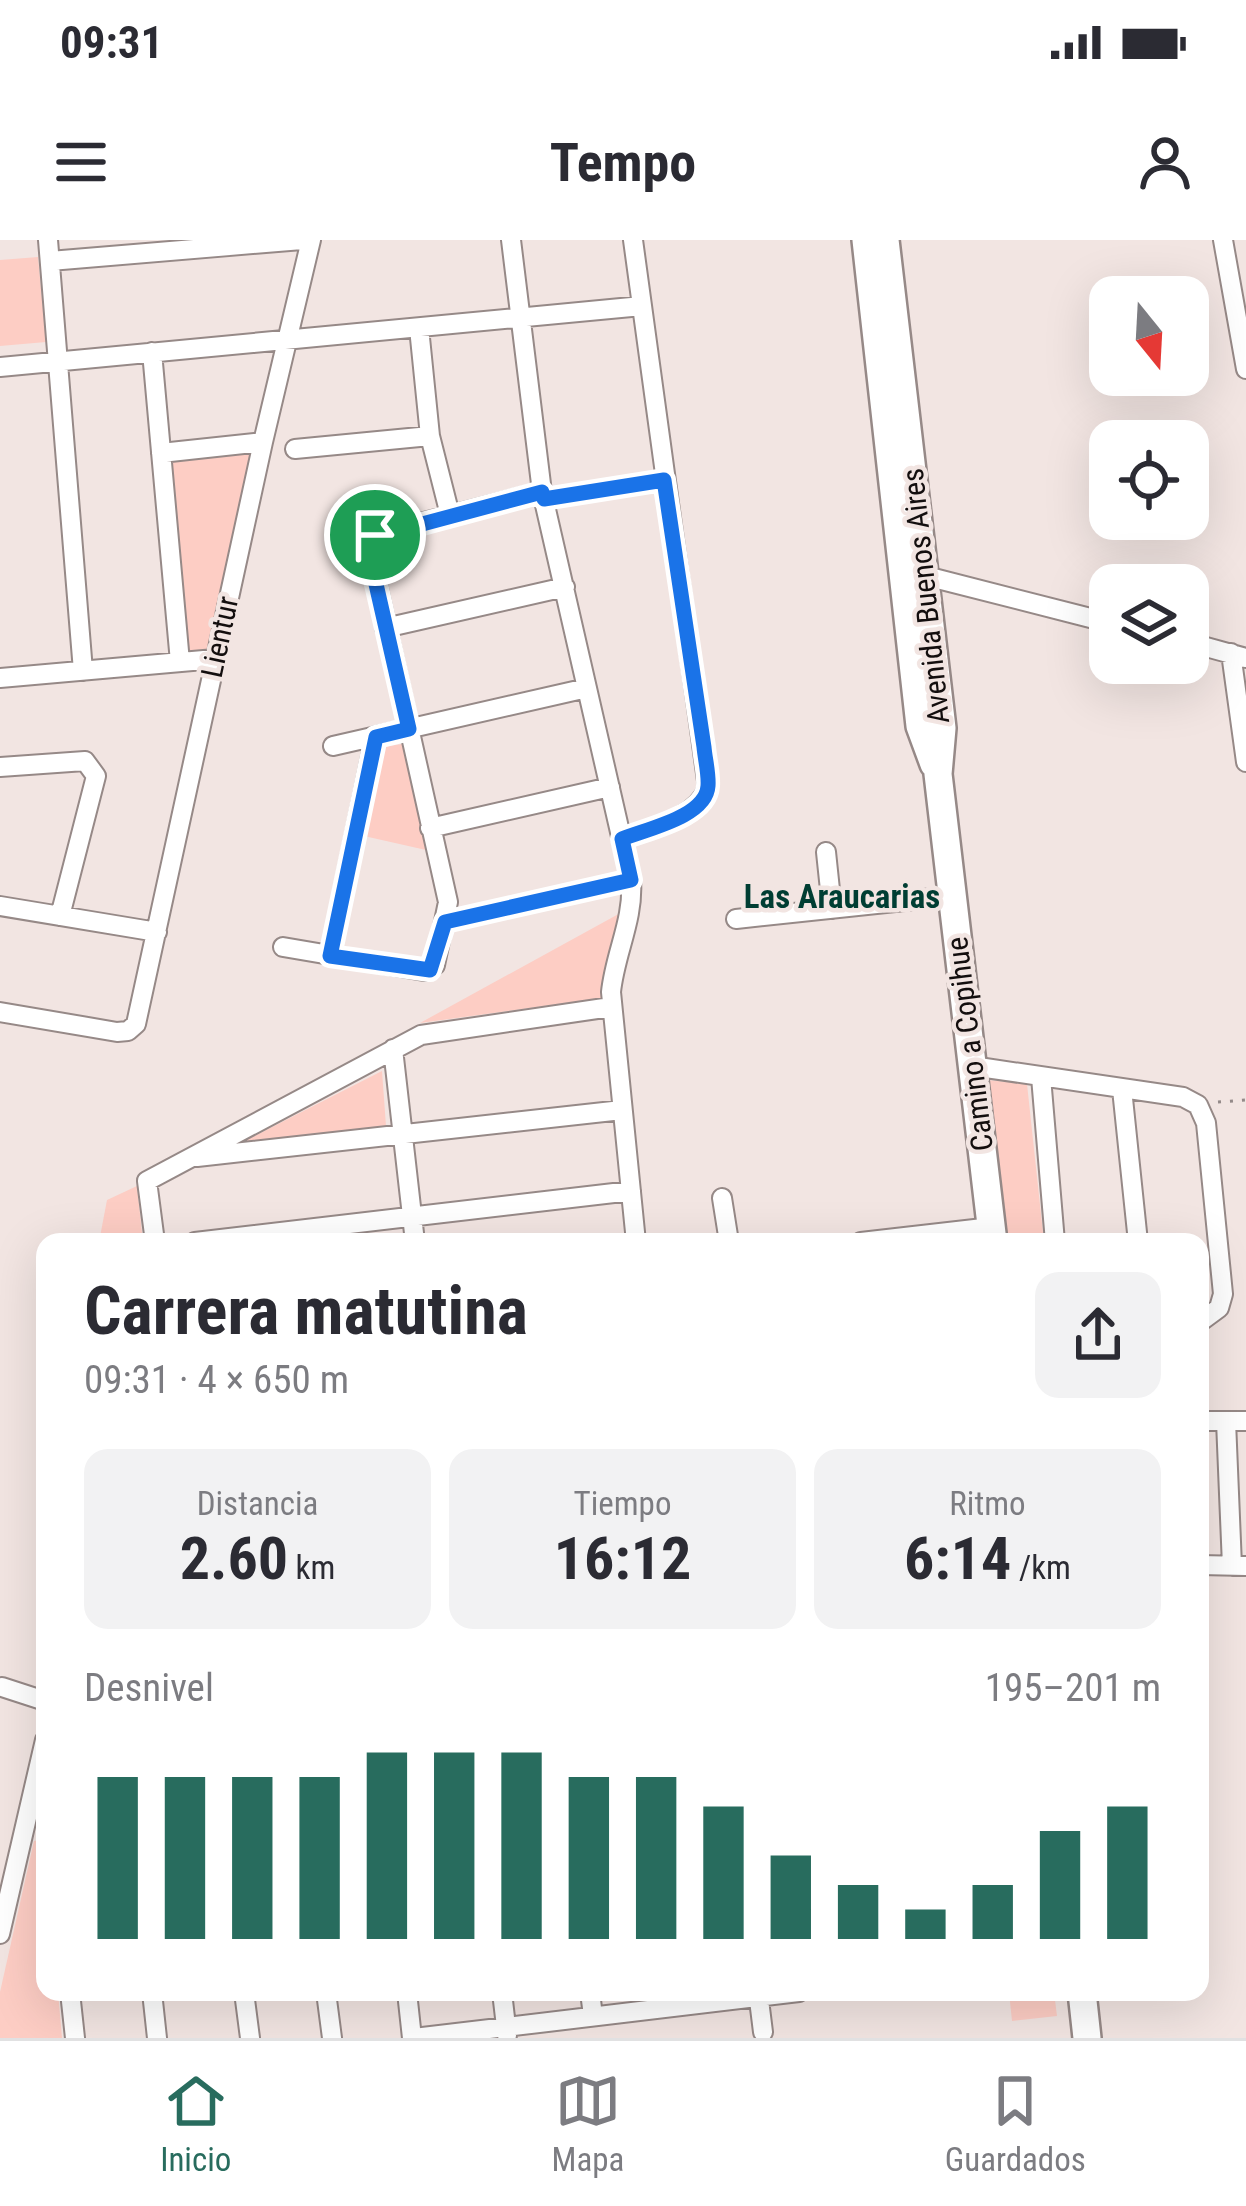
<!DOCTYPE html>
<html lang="es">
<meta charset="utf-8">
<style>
:root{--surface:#fff;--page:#f2f2f3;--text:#2b2b33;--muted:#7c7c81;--line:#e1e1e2;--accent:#286c5e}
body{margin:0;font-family:"Roboto Condensed",sans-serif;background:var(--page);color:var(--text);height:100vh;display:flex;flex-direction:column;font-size:45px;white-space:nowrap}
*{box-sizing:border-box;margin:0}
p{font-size:39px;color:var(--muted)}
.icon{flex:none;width:66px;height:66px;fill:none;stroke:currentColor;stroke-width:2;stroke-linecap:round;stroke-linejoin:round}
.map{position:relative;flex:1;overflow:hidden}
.side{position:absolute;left:36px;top:993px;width:1173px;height:768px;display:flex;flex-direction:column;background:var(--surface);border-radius:24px;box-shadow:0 12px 48px #0002}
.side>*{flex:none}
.needle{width:78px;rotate:162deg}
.buttons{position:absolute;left:1089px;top:36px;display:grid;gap:24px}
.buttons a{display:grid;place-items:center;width:120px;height:120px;border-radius:24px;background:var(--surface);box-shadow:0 12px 48px #0002;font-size:60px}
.pin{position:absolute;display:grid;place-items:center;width:102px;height:102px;color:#fff;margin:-51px;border:6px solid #fff;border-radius:50%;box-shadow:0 3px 12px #0007}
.round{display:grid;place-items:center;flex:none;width:126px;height:126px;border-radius:24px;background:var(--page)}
.summary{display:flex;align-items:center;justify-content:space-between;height:204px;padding:0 48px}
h1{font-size:66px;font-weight:700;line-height:90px}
.figures{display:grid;grid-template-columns:repeat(3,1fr);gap:18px;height:204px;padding:12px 48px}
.figures div{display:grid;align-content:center;border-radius:24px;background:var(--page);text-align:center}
.figures b{font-size:60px;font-weight:700}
.figures small{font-size:33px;font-weight:400}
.figures p{font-size:33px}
.chart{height:336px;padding:24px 48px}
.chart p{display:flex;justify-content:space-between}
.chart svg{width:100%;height:216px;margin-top:12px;stroke:var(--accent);stroke-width:6}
.status{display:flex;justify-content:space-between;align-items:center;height:84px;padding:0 60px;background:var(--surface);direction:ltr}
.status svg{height:33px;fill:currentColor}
header{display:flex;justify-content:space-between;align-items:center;height:156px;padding:0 48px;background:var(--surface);font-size:54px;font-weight:700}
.dock{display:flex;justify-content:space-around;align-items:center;height:168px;border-top:3px solid var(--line);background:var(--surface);font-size:33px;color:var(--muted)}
.dock a{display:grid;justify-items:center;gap:6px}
.dock .current{color:var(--accent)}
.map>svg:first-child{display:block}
.green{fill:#fdcdc4}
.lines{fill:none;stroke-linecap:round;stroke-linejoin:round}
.street-casing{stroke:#968987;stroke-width:22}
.secondary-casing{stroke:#968987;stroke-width:32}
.path{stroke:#948a89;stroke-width:3;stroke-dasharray:3 9;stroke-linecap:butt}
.street{stroke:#fff;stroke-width:18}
.secondary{stroke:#fff;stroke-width:27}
.route-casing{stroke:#fff;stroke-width:24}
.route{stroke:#1a73e8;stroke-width:15}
.labels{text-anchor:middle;stroke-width:9;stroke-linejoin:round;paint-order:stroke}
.street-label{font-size:30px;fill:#130e0e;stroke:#f2e5e2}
.neighbourhood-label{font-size:33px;font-weight:bold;fill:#003e33;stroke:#f2e5e2}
</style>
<div class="status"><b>09:31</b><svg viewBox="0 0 49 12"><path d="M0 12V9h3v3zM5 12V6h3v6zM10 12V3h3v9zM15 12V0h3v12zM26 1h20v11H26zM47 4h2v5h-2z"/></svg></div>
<header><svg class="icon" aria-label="menu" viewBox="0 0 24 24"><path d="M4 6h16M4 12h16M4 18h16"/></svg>Tempo<svg class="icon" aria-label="person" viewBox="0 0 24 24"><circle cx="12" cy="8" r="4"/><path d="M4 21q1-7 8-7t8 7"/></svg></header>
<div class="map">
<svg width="1246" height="1798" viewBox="0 0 1246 1798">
<rect width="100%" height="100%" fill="#f2e5e2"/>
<path class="green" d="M38,17L46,102L0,106V20Z
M257,206L212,415L183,417L165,216Z
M402,504L426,610L364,596L383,507Z
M624,671L604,736L603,758L420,783Z
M382,831L386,886L241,903Z
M987,840L1027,844L1044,1002H1007Z
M137,946L143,1002H99L107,960Z
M44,1599L45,1752H58L62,1798H0V1752L34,1601Z
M1009,1752H1054L1057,1776L1012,1781Z"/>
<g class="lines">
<defs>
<path id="street" d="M48,0L83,431
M511,0L542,252L631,640C634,680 615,713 611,752L636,1002
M1223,0L1246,129
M50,21L302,0
M419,88L430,196L450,275
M152,112L180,422
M0,127L642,66
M295,209L430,196
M161,213L263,202
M544,259L664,240
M918,334L1110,383
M385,388L565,347
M1188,402L1246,418
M1231,413L1246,522
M0,438L215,419
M333,506L587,448
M0,527L85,521L96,536L60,676
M430,588L610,547
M622,599C651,588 696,579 708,548L633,0
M826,612L832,669
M0,666L157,692
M736,679L952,656
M445,682L631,640
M283,707L424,731L435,725L448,662L368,304L381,293L542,252
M330,716L375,497
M0,772L117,792L128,791L136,784L263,202L311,0
M393,809L415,1002
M972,826L1183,857L1198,865L1206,883L1223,1054L1219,1068L1200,1082
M1041,837L1055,1002
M1122,849L1138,1002
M197,917L622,870
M722,958L729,1002
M155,1002L147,941L421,795L611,767
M195,1002L631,951
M861,1002L992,987
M1200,1181H1246
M1226,1181L1232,1326
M1200,1325L1246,1326
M2,1447L45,1461
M0,1694L45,1500
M70,1752L75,1798
M152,1752L157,1798
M244,1752L250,1798
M326,1752L332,1798
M407,1752L412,1798
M502,1752L507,1795
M590,1752L593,1776
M758,1752L763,1792
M414,1798L799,1752"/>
<path id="secondary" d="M866,0L920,486L934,524
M885,0L942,488L938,534L993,1002
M1082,1752L1087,1798"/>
</defs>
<use href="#street" class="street-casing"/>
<use href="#secondary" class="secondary-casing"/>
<path class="path" d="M1218,862L1246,860"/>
<use href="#street" class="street"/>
<use href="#secondary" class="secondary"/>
</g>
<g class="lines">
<defs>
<path id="route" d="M664,240L704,507C705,519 709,534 708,546C706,577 646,589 622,599L631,640L445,682L430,730L330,716L376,497L409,489L368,309L370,298L542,252L544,259Z"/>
</defs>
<use href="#route" class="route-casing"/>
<use href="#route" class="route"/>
</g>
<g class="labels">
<g class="street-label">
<text transform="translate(926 356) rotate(-96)" y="10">Avenida Buenos Aires</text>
<text transform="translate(220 397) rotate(-78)" y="10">Lientur</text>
<text transform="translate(970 804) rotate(-97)" y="10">Camino a Copihue</text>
</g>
<g class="neighbourhood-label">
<text x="842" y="668">Las Araucarias</text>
</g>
</g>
</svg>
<div class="buttons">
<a><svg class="needle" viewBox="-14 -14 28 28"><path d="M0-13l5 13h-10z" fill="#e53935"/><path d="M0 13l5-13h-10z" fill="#7c7c81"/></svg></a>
<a><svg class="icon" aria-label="locate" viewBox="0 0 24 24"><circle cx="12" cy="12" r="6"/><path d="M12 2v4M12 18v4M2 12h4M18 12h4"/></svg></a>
<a><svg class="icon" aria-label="layers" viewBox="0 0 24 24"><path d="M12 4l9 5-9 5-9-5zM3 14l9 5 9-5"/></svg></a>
</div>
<div class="pin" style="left:375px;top:295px;background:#1e9e55"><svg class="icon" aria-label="arrive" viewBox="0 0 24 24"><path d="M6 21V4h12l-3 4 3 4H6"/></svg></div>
<section class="side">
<div class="summary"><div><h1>Carrera matutina</h1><p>09:31 · 4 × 650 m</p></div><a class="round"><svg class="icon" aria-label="share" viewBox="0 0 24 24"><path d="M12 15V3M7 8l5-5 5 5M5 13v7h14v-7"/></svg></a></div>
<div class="figures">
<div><p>Distancia</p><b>2.60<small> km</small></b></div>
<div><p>Tiempo</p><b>16:12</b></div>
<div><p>Ritmo</p><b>6:14<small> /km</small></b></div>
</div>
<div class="chart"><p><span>Desnivel</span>195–201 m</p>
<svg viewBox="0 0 160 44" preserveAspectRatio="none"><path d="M5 44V11M15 44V11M25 44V11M35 44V11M45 44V6M55 44V6M65 44V6M75 44V11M85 44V11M95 44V17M105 44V27M115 44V33M125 44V38M135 44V33M145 44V22M155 44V17"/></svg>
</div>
</section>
</div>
<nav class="dock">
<a class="current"><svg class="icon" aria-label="home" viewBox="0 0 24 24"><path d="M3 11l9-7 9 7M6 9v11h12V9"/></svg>Inicio</a>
<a><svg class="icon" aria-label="map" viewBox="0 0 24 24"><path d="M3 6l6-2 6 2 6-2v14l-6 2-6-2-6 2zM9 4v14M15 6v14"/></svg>Mapa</a>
<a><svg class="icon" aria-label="saved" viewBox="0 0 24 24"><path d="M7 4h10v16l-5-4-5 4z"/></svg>Guardados</a>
</nav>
